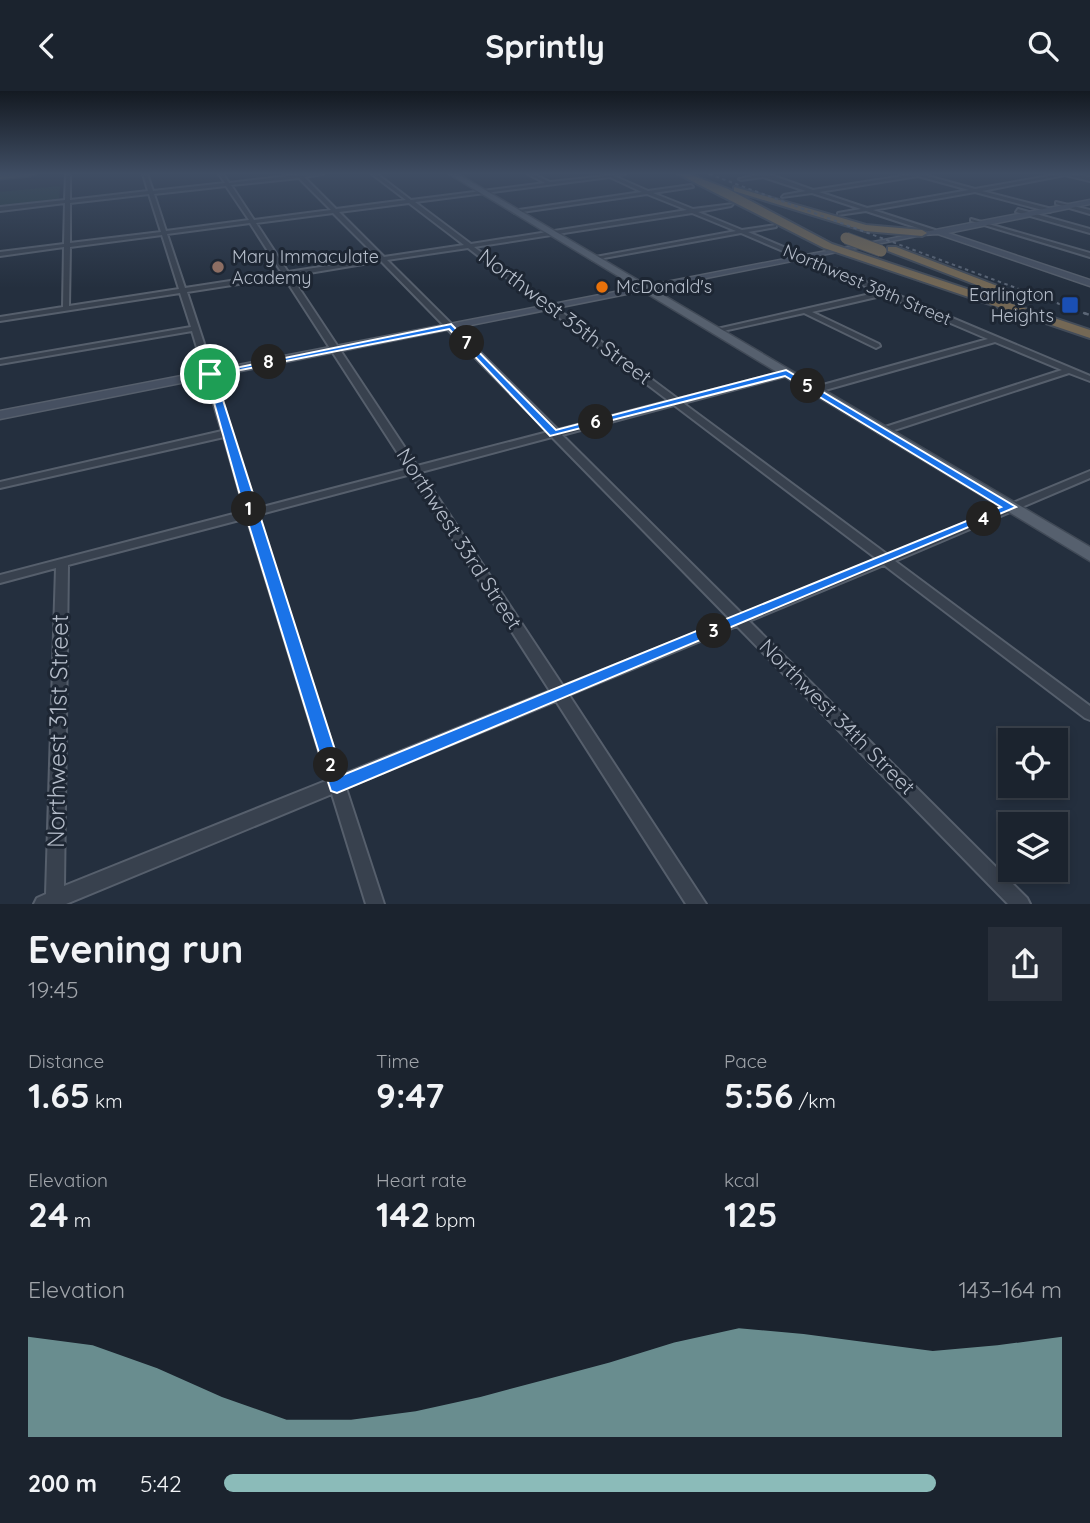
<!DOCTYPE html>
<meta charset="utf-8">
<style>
:root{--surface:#1b232e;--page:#282f3a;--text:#f1f3f6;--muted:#a0a4aa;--line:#39404a;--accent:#8bbbb9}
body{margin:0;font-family:Quicksand,sans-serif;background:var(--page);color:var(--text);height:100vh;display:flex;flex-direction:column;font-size:26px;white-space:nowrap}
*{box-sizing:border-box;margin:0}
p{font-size:23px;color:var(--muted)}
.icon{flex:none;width:38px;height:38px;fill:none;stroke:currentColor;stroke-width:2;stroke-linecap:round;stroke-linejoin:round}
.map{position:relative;height:813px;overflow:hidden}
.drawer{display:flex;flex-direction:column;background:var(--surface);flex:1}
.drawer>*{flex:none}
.tools{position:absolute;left:998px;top:637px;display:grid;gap:14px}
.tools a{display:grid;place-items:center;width:70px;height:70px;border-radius:0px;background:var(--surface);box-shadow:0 4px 10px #0003,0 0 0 2px var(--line);font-size:35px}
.pin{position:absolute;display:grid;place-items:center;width:60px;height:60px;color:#fff;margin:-30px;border:4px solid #fff;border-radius:50%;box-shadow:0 2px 7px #0007}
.km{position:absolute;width:35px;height:35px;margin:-18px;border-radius:50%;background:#222;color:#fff;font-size:19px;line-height:35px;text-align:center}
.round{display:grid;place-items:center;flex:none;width:74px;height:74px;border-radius:0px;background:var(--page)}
.headline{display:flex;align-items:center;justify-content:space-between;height:119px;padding:0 28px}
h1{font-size:38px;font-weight:700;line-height:52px}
.metrics{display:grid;grid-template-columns:repeat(3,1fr);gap:10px;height:119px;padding:7px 28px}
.metrics div{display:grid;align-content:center}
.metrics b{font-size:35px;font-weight:700}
.metrics small{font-size:19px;font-weight:400}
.metrics p{font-size:19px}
.chart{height:196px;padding:14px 28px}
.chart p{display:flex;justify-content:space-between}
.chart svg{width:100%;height:126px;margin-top:7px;fill:var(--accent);opacity:.7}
ul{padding:0 28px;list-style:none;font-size:23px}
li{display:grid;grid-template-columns:112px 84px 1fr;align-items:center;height:52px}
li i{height:18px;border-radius:9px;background:var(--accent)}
header{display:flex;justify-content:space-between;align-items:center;height:91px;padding:0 28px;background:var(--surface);font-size:32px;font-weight:700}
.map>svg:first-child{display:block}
.green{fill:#263c3f}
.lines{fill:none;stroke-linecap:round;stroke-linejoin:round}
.minor-casing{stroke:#565f6c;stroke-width:4}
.tertiary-casing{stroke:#565f6c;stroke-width:4}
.secondary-casing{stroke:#565f6c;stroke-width:3}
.primary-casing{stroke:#414a57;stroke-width:3}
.trunk-casing{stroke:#434c59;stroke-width:3}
.motorway-casing{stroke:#434c59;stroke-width:4}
.minor{fill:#38414e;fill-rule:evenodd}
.tertiary{fill:#38414e;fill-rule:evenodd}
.secondary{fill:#465061;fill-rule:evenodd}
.primary{fill:#56606e;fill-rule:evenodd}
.trunk{fill:#656462;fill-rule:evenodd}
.motorway{fill:#746855;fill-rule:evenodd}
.rail-far1{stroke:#5a6575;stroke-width:2;stroke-dasharray:3.5 3.5;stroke-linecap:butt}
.rail{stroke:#5a6575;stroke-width:2.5;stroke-dasharray:5 5;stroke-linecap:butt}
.motorway-bridge-casing{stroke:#434c59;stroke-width:13;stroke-linecap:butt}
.motorway-bridge{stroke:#746855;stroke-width:11}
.route{fill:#1a73e8;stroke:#fff;stroke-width:2;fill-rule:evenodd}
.education-dot{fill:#8d6e63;stroke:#1d2633;stroke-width:2.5}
.food-dot{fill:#e8710a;stroke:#1d2633;stroke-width:2.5}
.transit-dot{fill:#1a4fb4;stroke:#1d2633;stroke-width:2.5}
.labels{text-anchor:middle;stroke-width:6;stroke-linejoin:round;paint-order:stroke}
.far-poi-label{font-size:18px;fill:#b4bcc9;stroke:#1d2633;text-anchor:start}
.far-street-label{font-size:18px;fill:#b4bcc9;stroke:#1d2633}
.street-label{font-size:21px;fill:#b4bcc9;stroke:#1d2633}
.near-street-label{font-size:24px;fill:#b4bcc9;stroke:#1d2633}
</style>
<header><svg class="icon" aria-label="back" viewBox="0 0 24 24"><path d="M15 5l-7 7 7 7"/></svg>Sprintly<svg class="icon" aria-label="search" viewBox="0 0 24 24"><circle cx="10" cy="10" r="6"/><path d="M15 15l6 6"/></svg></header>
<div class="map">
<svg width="1090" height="813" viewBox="0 0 1090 813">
<rect width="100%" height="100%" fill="#242f3e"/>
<path class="green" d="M60,95L59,109L0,117V101Z"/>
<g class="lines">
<defs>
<path id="minor" d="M66,83H70V109L148,100L143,83H147L153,100L225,92L219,83H223L229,92L297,84L296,83H323L304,86L336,118L406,109L372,83H377L411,109L545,92L528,83H533L550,91L625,83L614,85L648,100L691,94L693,96L653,102L693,118L733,113L731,115L698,121L742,139L776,134V136L748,141L1090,285V290L1069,282L882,343L879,342L877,340L879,338L1062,279L995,251L818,301H812V297L988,248L885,204L812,221L879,253L880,255L876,257L804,222L714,242L713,240L717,238L879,201L741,142L593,169L590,167L736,140L692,122L474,156L678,308L786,280H789V284L683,312L888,464L1090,380V387L895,470L1090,615V629L1085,627L884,474L749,530L1027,807L1030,813H1008L737,535L569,604L706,813H686L556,610L346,697L384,813H366L332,703L66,813H34L37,807L46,803L56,477L0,492V484L245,420L224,346L0,397V391L222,340L192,240L0,273V269L191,236L180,202L0,230V226L63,216L64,156L0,165V161L64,153L65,112L0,120V116L65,109ZM610,86L642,101L512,120L515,122L647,103L687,119L471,153L415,111ZM299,87L331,119L254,129L231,94ZM226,95L249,129L166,140L154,103ZM149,103L161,141L70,152V112ZM409,112L464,154L384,166L339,121ZM333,122L378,167L288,181L256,132ZM250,132L282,182L185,197L167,143ZM162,144L179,198L69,215L70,156ZM468,157L669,310L558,339L387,169ZM381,170L548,341L417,375L291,185ZM284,186L408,378L255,418L214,283L187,201ZM674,314L877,468L742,523L562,344ZM552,346L730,528L563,595L421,381ZM411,383L550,600L342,684L257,424ZM247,427L328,689L64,795L68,474Z
M757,83H768L813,99L916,83H927L924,84L975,98L1061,83H1070L982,100L1052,118L1050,121L975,101L873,119L935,139L933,142L866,120L838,124V122L861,118L812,102L782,106L784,104L806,100L763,86L741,89L739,88L758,84ZM918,85L969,99L867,117L819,101Z
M1056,111L1090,119V123L1056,113Z
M1018,118L1090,138V142L1016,121Z
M971,128L1090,162V166L971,130Z"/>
<path id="tertiary" d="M1064,83L1090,86V90L1065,84Z"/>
<path id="secondary" d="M1090,109V113L948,142L1090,189V195L938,143L922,144L0,328V320Z"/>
<path id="primary" d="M449,83H458L1090,456V470Z"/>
<path id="trunk" d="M35,83L31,85L0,88V84Z"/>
<path id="motorway" d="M678,83H689L728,98L832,153L1090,239V247L824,157Z
M734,96L866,134L922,139L927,142L922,145L865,140L734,100Z
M888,156H896L1013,201L1003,204L888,160Z"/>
</defs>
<use href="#minor" class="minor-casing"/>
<use href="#tertiary" class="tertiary-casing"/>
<use href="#secondary" class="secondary-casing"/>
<use href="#primary" class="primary-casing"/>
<use href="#trunk" class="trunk-casing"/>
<use href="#motorway" class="motorway-casing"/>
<use href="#minor" class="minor"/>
<use href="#tertiary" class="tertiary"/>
<use href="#secondary" class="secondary"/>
<use href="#primary" class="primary"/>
<use href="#trunk" class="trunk"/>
<use href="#motorway" class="motorway"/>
<path class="rail-far1" d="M709,83L1089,224"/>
<path class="rail" d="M1084,222L1090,224"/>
<defs>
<path id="motorway-bridge" d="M846,147L881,160"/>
</defs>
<use href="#motorway-bridge" class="motorway-bridge-casing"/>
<use href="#motorway-bridge" class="motorway-bridge"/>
</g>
<linearGradient id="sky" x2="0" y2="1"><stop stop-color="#141a22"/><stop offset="0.42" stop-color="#3f4d63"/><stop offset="1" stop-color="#3f4d63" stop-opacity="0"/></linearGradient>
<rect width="1090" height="197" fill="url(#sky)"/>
<path class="route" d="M451,233L556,339L786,279L1016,416L337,702L331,700L329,694L245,422L206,283ZM449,238L550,345L785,285L1001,416L343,684L215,284Z"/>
<circle class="education-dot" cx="218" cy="176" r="7"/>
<circle class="food-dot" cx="602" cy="196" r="7"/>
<rect class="transit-dot" x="1061" y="205" width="18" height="18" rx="3.5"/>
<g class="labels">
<g class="far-poi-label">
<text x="232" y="172">Mary Immaculate<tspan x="232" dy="21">Academy</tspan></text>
<text x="616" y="202">McDonald's</text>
<text x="1054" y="210" text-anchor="end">Earlington<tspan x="1054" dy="21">Heights</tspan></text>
</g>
<g class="far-street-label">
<text transform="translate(867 194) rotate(23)" y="6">Northwest 38th Street</text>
</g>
<g class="street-label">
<text transform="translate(565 226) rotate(37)" y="7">Northwest 35th Street</text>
<text transform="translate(459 448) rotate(57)" y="7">Northwest 33rd Street</text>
<text transform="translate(837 626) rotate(45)" y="7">Northwest 34th Street</text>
</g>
<g class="near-street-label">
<text transform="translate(58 640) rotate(-89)" y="8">Northwest 31st Street</text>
</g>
</g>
</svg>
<div class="tools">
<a><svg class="icon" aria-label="locate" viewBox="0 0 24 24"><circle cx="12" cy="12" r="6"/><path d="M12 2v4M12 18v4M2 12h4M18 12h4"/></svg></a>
<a><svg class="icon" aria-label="layers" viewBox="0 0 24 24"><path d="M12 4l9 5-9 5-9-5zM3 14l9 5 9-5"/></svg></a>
</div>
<div class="pin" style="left:210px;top:283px;background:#1e9e55"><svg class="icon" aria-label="arrive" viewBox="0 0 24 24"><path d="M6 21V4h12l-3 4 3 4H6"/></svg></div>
<b class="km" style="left:249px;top:418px">1</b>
<b class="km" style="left:331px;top:674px">2</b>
<b class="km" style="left:714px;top:540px">3</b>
<b class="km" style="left:984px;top:428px">4</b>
<b class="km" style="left:808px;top:295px">5</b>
<b class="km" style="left:596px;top:331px">6</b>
<b class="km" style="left:467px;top:252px">7</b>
<b class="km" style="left:269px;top:271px">8</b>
</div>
<section class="drawer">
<div class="headline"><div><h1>Evening run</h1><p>19:45</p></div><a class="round"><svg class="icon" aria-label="share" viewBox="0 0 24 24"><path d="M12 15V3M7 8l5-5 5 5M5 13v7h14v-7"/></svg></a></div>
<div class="metrics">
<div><p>Distance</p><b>1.65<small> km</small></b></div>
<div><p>Time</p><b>9:47</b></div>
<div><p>Pace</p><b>5:56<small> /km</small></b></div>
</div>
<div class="metrics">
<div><p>Elevation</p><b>24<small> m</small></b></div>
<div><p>Heart rate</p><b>142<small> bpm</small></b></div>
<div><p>kcal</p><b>125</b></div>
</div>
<div class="chart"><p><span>Elevation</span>143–164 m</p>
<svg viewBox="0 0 160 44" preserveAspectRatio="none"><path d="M0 44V9L10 12L20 20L30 30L40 38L50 38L60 35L70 30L80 24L90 18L100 11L110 6L120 8L130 11L140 14L150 12L160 9V44z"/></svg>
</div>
<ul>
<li><b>200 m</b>5:42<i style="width:85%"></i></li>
</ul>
</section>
